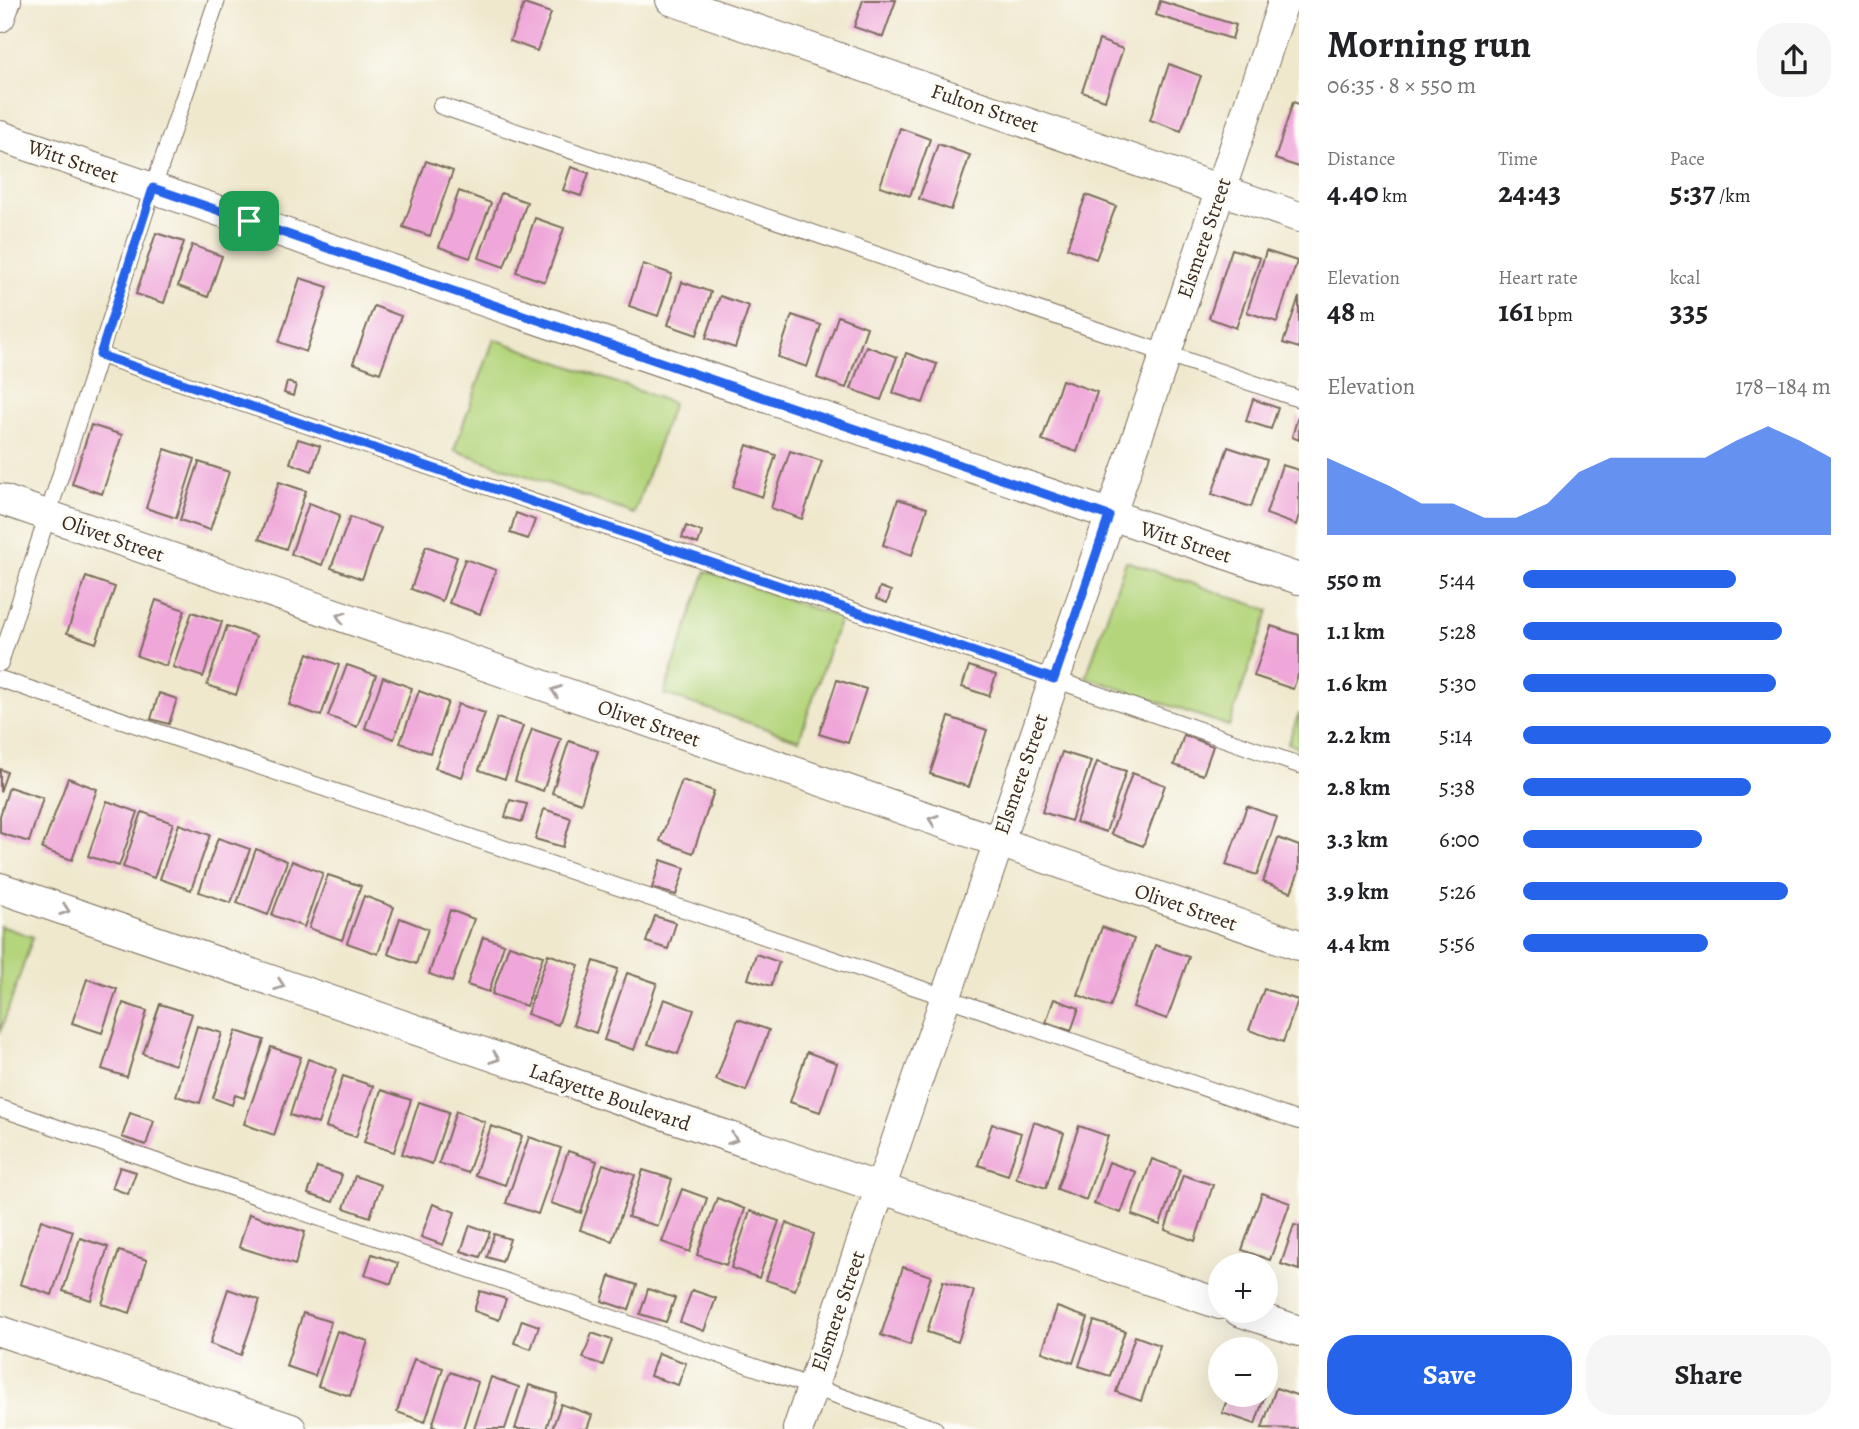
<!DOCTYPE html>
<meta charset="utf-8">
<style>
:root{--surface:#fff;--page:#f6f6f6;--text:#202124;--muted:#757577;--accent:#2563eb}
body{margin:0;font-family:Alegreya,serif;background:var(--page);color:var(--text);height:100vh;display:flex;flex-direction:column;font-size:26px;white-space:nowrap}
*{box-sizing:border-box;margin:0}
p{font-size:23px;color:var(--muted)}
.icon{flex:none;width:38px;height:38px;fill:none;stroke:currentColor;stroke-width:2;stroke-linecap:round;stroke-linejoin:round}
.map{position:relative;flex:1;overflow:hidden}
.drawer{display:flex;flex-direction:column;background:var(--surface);width:560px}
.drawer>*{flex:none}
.fabs{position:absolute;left:1208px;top:1253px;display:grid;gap:14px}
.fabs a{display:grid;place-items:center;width:70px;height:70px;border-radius:50%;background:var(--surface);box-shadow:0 7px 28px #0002;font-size:35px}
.pin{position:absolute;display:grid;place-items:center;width:60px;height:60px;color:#fff;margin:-30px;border-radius:14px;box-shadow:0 4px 10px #0006}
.round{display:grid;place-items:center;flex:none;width:74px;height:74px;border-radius:28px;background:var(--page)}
.head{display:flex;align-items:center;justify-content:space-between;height:119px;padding:0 28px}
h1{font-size:38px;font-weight:600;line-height:52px}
.metrics{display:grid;grid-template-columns:repeat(3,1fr);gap:10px;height:119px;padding:7px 28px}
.metrics div{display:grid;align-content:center}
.metrics b{font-size:30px;font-weight:600}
.metrics small{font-size:19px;font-weight:400}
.metrics p{font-size:19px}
.chart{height:196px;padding:14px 28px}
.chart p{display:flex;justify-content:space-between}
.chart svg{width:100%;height:126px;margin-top:7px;fill:var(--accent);opacity:.7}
.primary-button{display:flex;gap:14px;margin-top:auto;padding:14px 28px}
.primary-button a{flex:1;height:80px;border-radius:28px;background:var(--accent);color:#fff;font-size:28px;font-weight:600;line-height:80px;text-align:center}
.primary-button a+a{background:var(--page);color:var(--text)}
ul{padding:0 28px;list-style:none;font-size:23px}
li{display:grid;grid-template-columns:112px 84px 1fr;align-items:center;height:52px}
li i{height:18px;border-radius:9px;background:var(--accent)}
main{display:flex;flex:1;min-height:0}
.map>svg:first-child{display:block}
.green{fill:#b4d57c;stroke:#78804d;stroke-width:2}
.building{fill:#efa6d9}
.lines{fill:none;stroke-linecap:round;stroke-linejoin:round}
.service-casing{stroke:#7a6c5b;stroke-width:18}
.minor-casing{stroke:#7a6c5b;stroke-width:32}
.service{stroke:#fff;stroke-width:16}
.minor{stroke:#fff;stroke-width:30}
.oneway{stroke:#a79f9a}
.route-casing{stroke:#fff;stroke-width:14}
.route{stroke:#2563eb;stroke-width:9}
.labels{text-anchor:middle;stroke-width:7;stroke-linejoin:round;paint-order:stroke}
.street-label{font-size:21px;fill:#3b2a1e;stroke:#fdfcf7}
</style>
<main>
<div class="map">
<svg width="1299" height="1429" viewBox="0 0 1299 1429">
<rect width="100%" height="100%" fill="#fdfcf7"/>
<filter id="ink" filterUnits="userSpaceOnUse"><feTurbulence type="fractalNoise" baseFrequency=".0143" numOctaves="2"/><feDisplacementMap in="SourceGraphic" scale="14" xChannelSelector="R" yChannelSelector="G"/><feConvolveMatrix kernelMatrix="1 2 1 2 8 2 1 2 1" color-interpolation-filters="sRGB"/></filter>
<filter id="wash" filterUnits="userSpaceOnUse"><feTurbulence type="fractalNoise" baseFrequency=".00686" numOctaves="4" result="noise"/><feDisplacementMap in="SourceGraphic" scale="28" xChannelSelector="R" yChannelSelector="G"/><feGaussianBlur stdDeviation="1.57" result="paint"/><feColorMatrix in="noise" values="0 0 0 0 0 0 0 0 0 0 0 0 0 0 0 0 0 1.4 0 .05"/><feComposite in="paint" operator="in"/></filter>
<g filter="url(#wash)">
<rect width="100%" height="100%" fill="#efe8cd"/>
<path class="green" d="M494,339L673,403L634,514L454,450Z
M1126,561L1269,610L1229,726L1086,677Z
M706,571L840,618L799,740L664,694Z
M1299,713V748L1288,743Z
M0,926L33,937L0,1033Z"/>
<g id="blocks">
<path class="building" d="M863,0H896L883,37L854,27Z
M1160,1L1236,25L1232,39L1156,15Z
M524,4L551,13L537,51L510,41Z
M1099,40L1123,49L1105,100L1082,92Z
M1169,64L1201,76L1181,131L1150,120Z
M1293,102L1299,104V167L1275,159Z
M900,128L930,139L910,196L880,186Z
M938,144L970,155L951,210L919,199Z
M426,161L453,171L430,236L403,227Z
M571,167L589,173L581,196L563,190Z
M459,191L491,203L470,258L439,247Z
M501,193L527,202L504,267L479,258Z
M1086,195L1116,206L1096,259L1067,248Z
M535,218L564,228L545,282L516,272Z
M156,233L184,242L164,303L136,294Z
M192,245L222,256L208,297L178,286Z
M1232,249L1260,258L1236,328L1209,318Z
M1266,251L1297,261L1277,322L1247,312Z
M643,264L672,274L658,316L629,306Z
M300,278L328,287L306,352L279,342Z
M682,282L711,292L697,335L668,325Z
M720,296L749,306L735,348L706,338Z
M1299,297V348L1283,343Z
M374,306L401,316L380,373L353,363Z
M792,315L821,325L807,367L778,357Z
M838,316L867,327L846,388L817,378Z
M866,346L897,357L881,400L851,389Z
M906,353L937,364L923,403L893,393Z
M1062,380L1097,392L1077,452L1042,440Z
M287,382L296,385L293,396L284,393Z
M1253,399L1278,408L1271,429L1246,421Z
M1298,416H1299V440L1292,437Z
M91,425L122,435L102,494L72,484Z
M298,439L320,446L312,471L290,463Z
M747,445L776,455L762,497L733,487Z
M1228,447L1267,460L1251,507L1212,494Z
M165,449L195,459L176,518L146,508Z
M790,451L822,461L802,519L771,508Z
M199,462L229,472L210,530L180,520Z
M1282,465L1299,470V515L1296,525L1266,514Z
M279,482L306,491L286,549L259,539Z
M898,499L927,508L912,555L883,545Z
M309,503L340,515L322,565L291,554Z
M516,513L535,520L528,539L510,533Z
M350,517L381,528L362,579L331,568Z
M686,526L702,532L698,544L682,538Z
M426,546L457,557L442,601L411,589Z
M465,559L496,570L480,614L449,603Z
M86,577L115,587L96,643L67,633Z
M880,587L891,591L887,603L876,599Z
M156,600L185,610L166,666L137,656Z
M192,612L222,622L203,677L173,667Z
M227,626L256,636L236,695L207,685Z
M1271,626L1299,635V672L1293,689L1254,676Z
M308,653L339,665L321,716L289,705Z
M347,665L376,675L357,727L328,716Z
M969,666L996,675L989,696L962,687Z
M383,677L412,688L394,739L365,728Z
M837,680L866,689L848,743L819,734Z
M419,691L448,702L430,753L400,743Z
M159,693L177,699L169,724L151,719Z
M458,704L485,713L462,777L435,768Z
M949,717L987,730L969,787L930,774Z
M497,718L523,726L505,779L479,770Z
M532,729L561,739L543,791L515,781Z
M1184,735L1213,746L1203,775L1174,765Z
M569,741L598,751L581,803L552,793Z
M1062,752L1091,761L1071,821L1042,812Z
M1097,762L1126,771L1106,832L1076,822Z
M0,769L7,772L0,792Z
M1132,773L1165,785L1143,846L1111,834Z
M68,778L97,789L72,860L42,849Z
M682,780L714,791L693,853L660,841Z
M9,787L43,798L29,842L0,833V816Z
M510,800L527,804L522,822L505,817Z
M107,801L138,812L119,866L88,856Z
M1247,806L1277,817L1257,875L1226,865Z
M544,809L571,818L563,847L535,839Z
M142,812L173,823L154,878L123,867Z
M179,824L210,835L191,890L160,879Z
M218,838L250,849L231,903L199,892Z
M1278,838L1299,846V871L1291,892L1263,882Z
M256,849L287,861L268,915L237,903Z
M661,860L685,868L676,895L652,888Z
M292,861L323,873L304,927L272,915Z
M328,875L361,886L342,940L309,928Z
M364,896L394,907L378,954L347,943Z
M450,910L474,919L452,982L429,974Z
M655,916L676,923L668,949L646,942Z
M400,918L428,929L416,964L388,954Z
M1102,927L1134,939L1110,1007L1078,995Z
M483,937L504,944L489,992L467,985Z
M509,945L543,956L526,1006L492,994Z
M1155,945L1189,957L1167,1019L1133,1007Z
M548,954L579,965L558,1025L527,1014Z
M756,954L779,962L771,986L748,979Z
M594,961L618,969L596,1033L573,1025Z
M627,973L657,983L634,1050L604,1040Z
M87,979L117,989L102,1033L72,1023Z
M1264,989L1298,1000L1283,1042L1249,1030Z
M664,999L694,1010L678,1054L648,1044Z
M1054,999L1079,1008L1071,1031L1046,1022Z
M123,1003L147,1011L127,1077L102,1069Z
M160,1004L192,1014L175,1065L143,1054Z
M738,1019L769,1030L746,1091L716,1080Z
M197,1026L222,1033L200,1103L176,1096Z
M236,1031L264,1040L244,1098L235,1095L232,1105L213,1098Z
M271,1047L301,1057L274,1135L244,1124Z
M807,1052L837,1063L820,1112L790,1102Z
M308,1059L336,1069L318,1124L290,1115Z
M343,1076L373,1086L356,1137L326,1127Z
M381,1090L411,1100L394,1152L364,1142Z
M419,1102L449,1112L432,1164L402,1154Z
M456,1111L485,1122L468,1173L439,1163Z
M130,1113L154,1121L146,1145L122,1137Z
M1034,1122L1064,1133L1046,1188L1016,1178Z
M992,1124L1021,1133L1008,1175L978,1165Z
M491,1126L522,1136L505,1185L475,1175Z
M1079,1126L1108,1136L1086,1200L1057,1189Z
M529,1137L561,1148L538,1214L506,1203Z
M568,1151L597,1161L581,1213L551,1203Z
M1152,1159L1180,1169L1160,1225L1132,1215Z
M1109,1162L1136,1172L1121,1213L1094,1204Z
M603,1164L635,1175L612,1241L580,1230Z
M120,1167L136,1172L128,1194L112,1188Z
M317,1167L342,1175L333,1202L308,1194Z
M643,1170L672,1179L658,1226L628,1217Z
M1183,1175L1213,1185L1195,1241L1165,1230Z
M355,1176L381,1185L370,1217L344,1208Z
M682,1189L707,1198L690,1252L662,1242Z
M1262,1193L1290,1203L1270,1260L1242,1250Z
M717,1198L745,1209L726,1265L697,1255Z
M433,1204L455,1212L443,1245L421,1237Z
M750,1211L779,1221L759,1278L731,1268Z
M249,1214L305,1232L295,1265L239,1247Z
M41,1220L73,1231L52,1295L20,1284Z
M786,1223L814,1234L795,1290L766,1280Z
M470,1225L490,1232L480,1257L461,1251Z
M1294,1225L1299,1226V1270L1281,1264Z
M494,1234L510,1239L502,1262L487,1257Z
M80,1238L108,1247L91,1300L63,1291Z
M119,1251L147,1260L130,1313L102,1304Z
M372,1254L398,1263L391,1284L365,1275Z
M903,1267L931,1276L910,1345L881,1335Z
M610,1276L637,1285L629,1310L602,1301Z
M943,1281L974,1291L958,1342L927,1332Z
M228,1289L260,1300L241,1355L210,1344Z
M648,1289L675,1298L666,1322L640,1314Z
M692,1290L716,1298L704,1331L680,1322Z
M480,1291L506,1299L499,1320L474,1311Z
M1057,1307L1088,1318L1073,1363L1042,1352Z
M303,1313L331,1322L315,1376L286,1366Z
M522,1320L539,1326L531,1349L514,1343Z
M1094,1321L1125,1331L1110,1376L1079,1366Z
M337,1331L368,1341L350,1396L318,1386Z
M592,1333L612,1340L603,1365L583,1358Z
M1135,1336L1160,1345L1141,1401L1116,1392Z
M658,1353L686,1363L678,1385L650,1376Z
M414,1359L443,1368L425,1422L397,1412Z
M450,1372L478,1382L463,1429H443L432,1426Z
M491,1377L519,1387L505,1429H474Z
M529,1385L557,1394L546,1429H515Z
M1276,1388L1299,1396V1429L1262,1428Z
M1229,1395H1265L1255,1424L1222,1413Z
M561,1404L592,1415L587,1429H552Z"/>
</g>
</g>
<g filter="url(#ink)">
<use href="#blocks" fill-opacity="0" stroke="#7a6c5b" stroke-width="2"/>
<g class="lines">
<defs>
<path id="service" d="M441,106L1299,399
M100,355L1054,679L1299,765
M0,663L153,188L217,0
M0,679L945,997L1299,1121
M0,1108L935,1429"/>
<path id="minor" d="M671,0L1299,217
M0,17L6,0
M0,136L1299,579
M0,499L1299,945
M0,888L1220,1304
M1239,1311L1299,1331
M0,1331L291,1429
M798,1429L1166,353L1284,0"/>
</defs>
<use href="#service" class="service-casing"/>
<use href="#minor" class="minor-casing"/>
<use href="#service" class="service"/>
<use href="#minor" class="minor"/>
</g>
<defs><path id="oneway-chevron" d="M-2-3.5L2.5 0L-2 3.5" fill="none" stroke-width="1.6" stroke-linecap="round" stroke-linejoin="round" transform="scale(1.75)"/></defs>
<g class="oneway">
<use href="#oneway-chevron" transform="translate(341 617) rotate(-161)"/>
<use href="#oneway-chevron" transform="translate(556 691) rotate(-161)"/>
<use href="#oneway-chevron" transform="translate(933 820) rotate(-161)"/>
<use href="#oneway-chevron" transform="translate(65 910) rotate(19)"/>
<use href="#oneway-chevron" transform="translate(280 985) rotate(19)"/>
<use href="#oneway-chevron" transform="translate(495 1058) rotate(19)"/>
<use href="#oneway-chevron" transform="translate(733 1139) rotate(19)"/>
</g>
</g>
<g class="lines" filter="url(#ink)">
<defs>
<path id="route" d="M153,188L1109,516L1054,679L100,355Z"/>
</defs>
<use href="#route" class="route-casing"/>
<use href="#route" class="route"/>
</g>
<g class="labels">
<g class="street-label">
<text transform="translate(985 108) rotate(19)" y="7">Fulton Street</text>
<text transform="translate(73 161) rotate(19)" y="7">Witt Street</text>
<text transform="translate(1204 238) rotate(-71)" y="7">Elsmere Street</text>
<text transform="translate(113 538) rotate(19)" y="7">Olivet Street</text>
<text transform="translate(1186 542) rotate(18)" y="7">Witt Street</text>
<text transform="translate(649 723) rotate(19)" y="7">Olivet Street</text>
<text transform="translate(1021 774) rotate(-71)" y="7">Elsmere Street</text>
<text transform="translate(1186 907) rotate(19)" y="7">Olivet Street</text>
<text transform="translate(610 1097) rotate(19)" y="7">Lafayette Boulevard</text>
<text transform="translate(838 1311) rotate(-71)" y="7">Elsmere Street</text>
</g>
</g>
</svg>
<div class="fabs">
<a>+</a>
<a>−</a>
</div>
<div class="pin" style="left:249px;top:221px;background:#1e9e55"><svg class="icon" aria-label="arrive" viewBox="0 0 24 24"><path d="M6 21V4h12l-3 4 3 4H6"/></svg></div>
</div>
<section class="drawer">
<div class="head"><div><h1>Morning run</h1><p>06:35 · 8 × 550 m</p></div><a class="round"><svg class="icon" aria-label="share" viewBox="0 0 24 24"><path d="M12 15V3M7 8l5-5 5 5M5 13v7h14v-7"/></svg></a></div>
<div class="metrics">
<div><p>Distance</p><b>4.40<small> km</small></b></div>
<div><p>Time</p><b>24:43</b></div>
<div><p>Pace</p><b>5:37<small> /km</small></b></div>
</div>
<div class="metrics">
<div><p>Elevation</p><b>48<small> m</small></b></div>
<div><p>Heart rate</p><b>161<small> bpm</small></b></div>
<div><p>kcal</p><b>335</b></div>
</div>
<div class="chart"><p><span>Elevation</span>178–184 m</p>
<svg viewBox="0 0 160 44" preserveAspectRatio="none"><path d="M0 44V17L10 22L20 27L30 33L40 33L50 38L60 38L70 33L80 22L90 17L100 17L110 17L120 17L130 11L140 6L150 11L160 17V44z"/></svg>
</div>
<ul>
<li><b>550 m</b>5:44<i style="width:69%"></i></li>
<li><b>1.1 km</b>5:28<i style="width:84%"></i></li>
<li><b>1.6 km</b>5:30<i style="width:82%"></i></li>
<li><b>2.2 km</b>5:14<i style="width:100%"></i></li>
<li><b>2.8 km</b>5:38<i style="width:74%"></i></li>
<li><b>3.3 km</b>6:00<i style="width:58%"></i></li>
<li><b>3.9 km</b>5:26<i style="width:86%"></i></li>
<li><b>4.4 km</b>5:56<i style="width:60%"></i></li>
</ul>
<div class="primary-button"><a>Save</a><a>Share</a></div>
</section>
</main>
